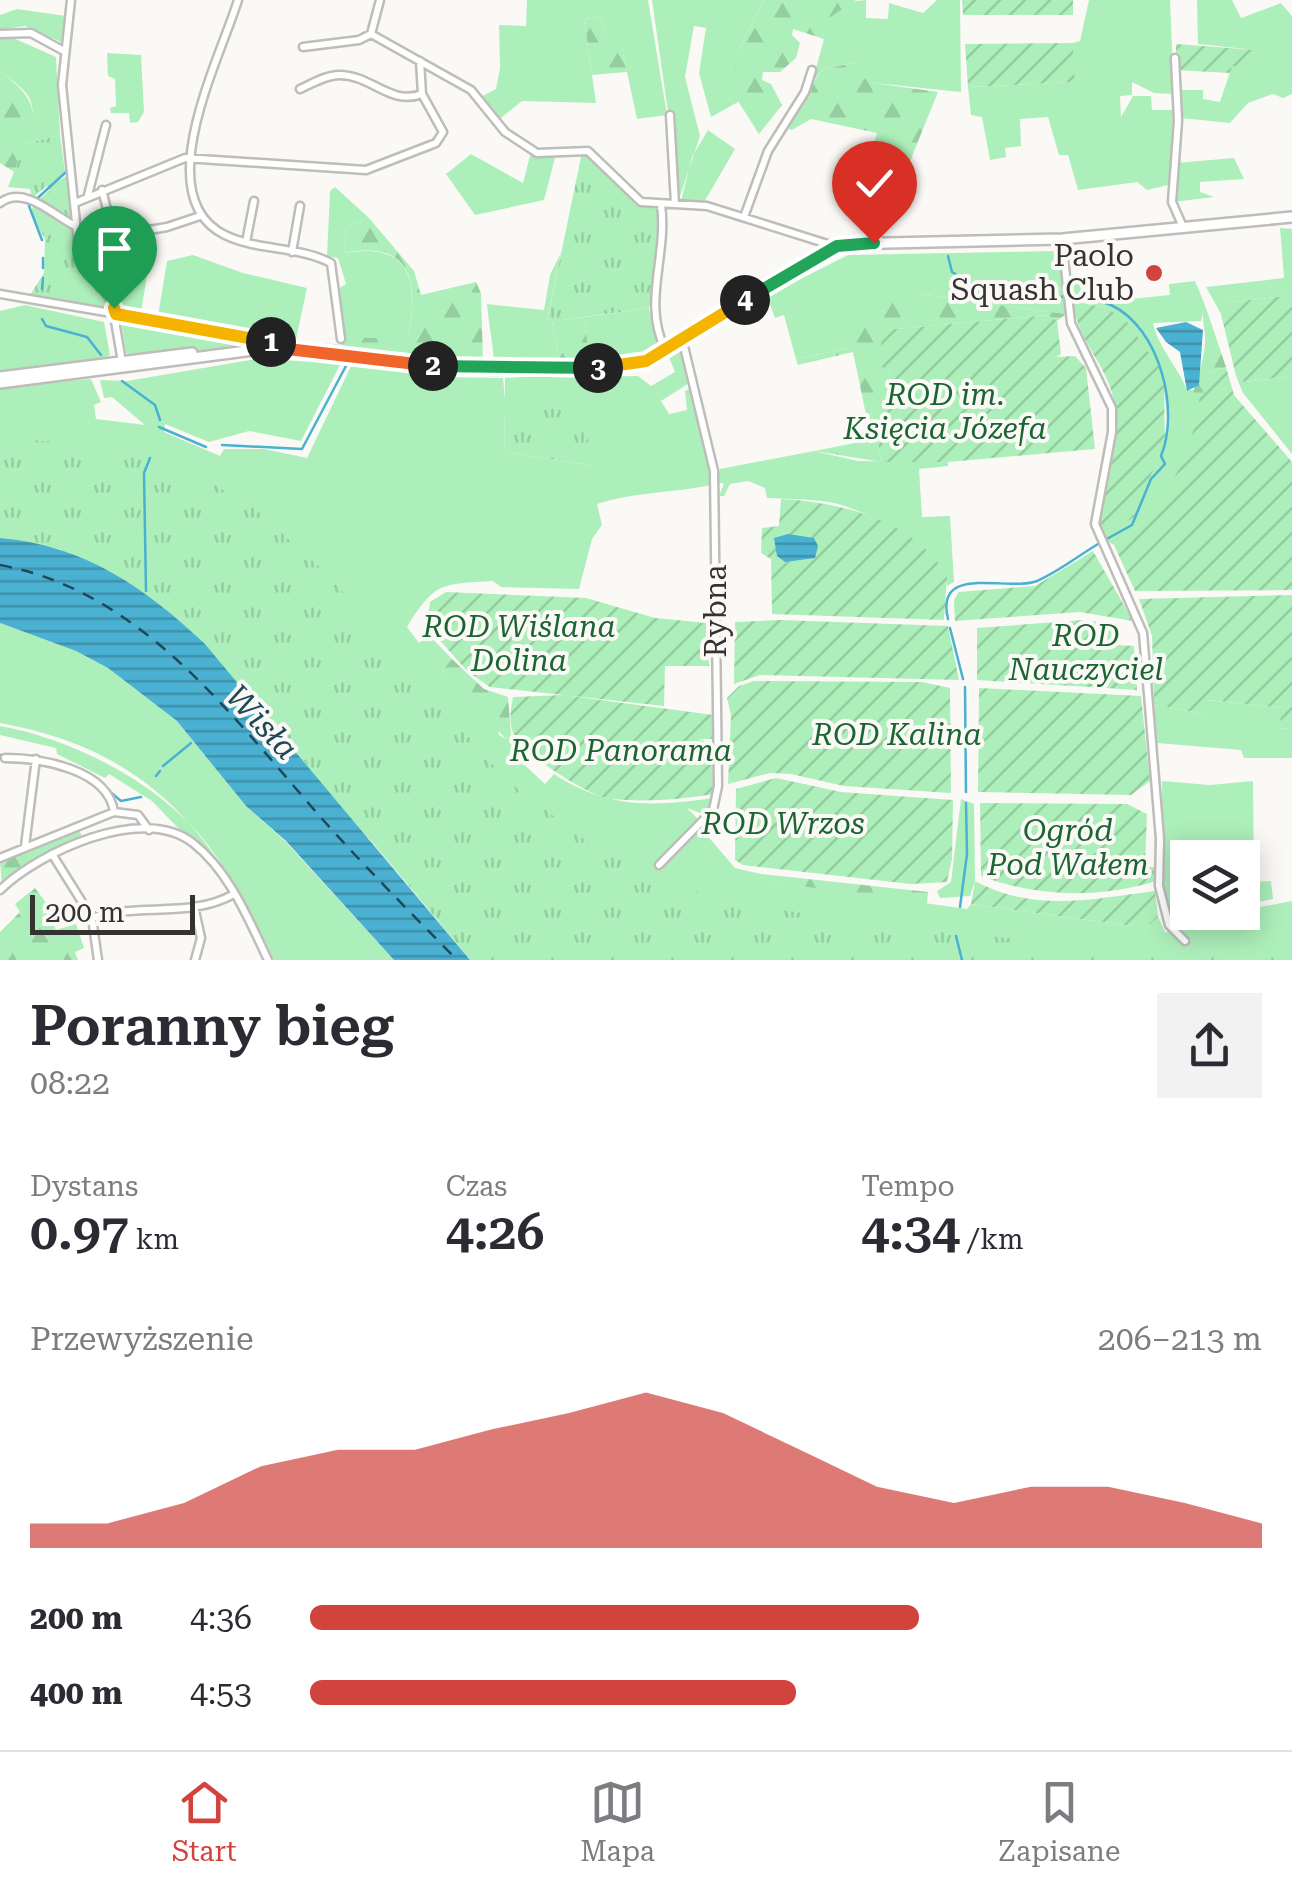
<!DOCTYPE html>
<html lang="pl">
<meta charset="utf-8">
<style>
:root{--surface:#fff;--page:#f2f2f3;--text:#2b2b33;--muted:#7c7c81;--line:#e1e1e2;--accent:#d1433d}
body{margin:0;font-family:"Roboto Serif",serif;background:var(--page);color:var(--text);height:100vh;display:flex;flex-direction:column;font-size:38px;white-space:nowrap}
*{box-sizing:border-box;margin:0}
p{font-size:32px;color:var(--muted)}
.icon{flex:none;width:55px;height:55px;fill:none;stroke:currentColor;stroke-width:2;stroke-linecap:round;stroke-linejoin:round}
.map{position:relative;height:960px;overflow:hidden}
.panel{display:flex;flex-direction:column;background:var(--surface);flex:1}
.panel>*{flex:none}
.fabs{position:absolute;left:1170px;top:840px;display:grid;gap:20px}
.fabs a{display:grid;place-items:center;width:90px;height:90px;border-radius:0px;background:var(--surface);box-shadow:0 5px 25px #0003;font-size:50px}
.scale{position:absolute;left:30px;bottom:25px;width:165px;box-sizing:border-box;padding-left:10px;border:5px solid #343332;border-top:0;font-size:28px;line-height:35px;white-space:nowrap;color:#343332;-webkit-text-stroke:8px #fbf9f6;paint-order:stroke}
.pin{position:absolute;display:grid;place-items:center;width:85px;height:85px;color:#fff;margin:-102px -42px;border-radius:50% 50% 50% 0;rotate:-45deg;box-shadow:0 0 10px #0007}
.pin .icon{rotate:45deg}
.km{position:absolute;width:50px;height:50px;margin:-25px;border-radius:50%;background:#222;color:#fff;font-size:28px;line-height:50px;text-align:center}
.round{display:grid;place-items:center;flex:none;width:105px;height:105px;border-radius:0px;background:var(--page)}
.headline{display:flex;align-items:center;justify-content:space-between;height:170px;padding:0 30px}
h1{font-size:55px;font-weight:600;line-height:75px}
.figures{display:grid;grid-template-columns:repeat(3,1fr);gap:15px;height:170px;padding:10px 30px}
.figures div{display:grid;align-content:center}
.figures b{font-size:50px;font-weight:600}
.figures small{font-size:28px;font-weight:400}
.figures p{font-size:28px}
.chart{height:280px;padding:20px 30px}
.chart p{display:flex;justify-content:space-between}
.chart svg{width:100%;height:180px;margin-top:10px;fill:var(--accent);opacity:.7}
ul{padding:0 30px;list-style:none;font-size:32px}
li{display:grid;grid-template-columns:160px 120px 1fr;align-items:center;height:75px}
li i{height:25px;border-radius:12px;background:var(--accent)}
.dock{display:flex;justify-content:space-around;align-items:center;height:140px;border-top:2px solid var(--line);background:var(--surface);font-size:28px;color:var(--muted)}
.dock a{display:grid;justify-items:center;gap:5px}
.dock .on{color:var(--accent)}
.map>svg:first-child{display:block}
.grass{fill:#adefba;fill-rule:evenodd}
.forest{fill:url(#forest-firs)}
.park{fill:url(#park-tufts)}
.garden{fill:url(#garden-furrows)}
.water{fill:url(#water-rules)}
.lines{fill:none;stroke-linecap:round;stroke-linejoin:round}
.stream{stroke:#4ab1d2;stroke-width:2.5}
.ferry{stroke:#1d4958;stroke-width:2.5;stroke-dasharray:12 10;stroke-linecap:butt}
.minor-casing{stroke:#bfbdba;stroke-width:11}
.secondary-casing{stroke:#bfbdba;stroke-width:14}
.minor{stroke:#fff;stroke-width:6}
.secondary{stroke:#fff;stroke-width:9}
.split-1-casing{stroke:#fff;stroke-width:20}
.split-2-casing{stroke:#fff;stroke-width:20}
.split-3-casing{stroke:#fff;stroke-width:20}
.split-4-casing{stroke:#fff;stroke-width:20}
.split-5-casing{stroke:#fff;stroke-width:20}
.split-1{stroke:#f5b400;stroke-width:12}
.split-2{stroke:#f0652b;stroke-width:12}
.split-3{stroke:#22a559;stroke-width:12}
.split-4{stroke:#f5b400;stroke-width:12}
.split-5{stroke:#22a559;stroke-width:12}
.poi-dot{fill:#d1433d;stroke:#fbf9f6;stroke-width:4}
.labels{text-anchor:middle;stroke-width:8;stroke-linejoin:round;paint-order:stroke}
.poi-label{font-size:30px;fill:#343332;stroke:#fbf9f6;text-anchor:end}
.park-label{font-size:30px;font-style:italic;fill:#1b6533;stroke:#fbf9f6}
.street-label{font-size:30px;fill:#343332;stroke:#fbf9f6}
.water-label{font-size:32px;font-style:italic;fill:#1d4958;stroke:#fbf9f6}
</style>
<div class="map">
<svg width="1292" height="960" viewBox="0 0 1292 960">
<defs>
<pattern id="forest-firs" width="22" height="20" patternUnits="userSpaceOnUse" patternTransform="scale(2.5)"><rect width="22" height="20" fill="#adefba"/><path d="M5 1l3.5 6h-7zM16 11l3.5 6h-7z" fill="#95cda0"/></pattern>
<pattern id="park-tufts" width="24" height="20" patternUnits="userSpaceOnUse" patternTransform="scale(2.5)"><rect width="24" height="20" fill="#adefba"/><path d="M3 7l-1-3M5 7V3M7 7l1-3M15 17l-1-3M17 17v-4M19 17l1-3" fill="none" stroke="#95cda0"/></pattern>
<pattern id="garden-furrows" width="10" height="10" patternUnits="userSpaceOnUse" patternTransform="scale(2.5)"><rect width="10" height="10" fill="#adefba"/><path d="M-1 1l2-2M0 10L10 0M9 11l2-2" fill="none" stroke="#95cda0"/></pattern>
<pattern id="water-rules" width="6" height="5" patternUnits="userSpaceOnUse" patternTransform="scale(2.5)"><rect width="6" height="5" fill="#4ab1d2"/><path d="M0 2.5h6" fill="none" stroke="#3e91ab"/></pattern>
</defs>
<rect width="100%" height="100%" fill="#fbf9f6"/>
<path class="grass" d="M527,0H648L667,115L637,119L621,44H607L602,17L584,19L596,103L522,101L497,121L481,97L496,89L500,68L499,25L526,26Z
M652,0H764L737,53L738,102L711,117L699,73L706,28L694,26L685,77L700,136L680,196Z
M866,0V18L888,19L889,3L923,13L937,0H960L961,92L874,83L855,74V62L822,70L811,86L824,39L822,22L847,2Z
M1089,0H1170L1174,94L1154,93L1132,82V95L1120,96L1121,117L1133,96H1151L1152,110H1173L1172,184L1147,190L1137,182L1078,190L1068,155H1059L1048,117L1020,119L1021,146L1005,148L1006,157L990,160L982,117L971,115L968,87L1074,82L1073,43L1080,41Z
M1197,0H1232L1241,18L1281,3L1292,16V94L1283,98L1273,94L1248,103L1230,123L1181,118L1180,90H1203V99L1220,102L1232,66L1254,69L1256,50L1198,44Z
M17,9L66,16L61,42L25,26L0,30V15Z
M11,37L56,57L60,135L25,144C39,102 35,97 0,71V39Z
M107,53L141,55L144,112L138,122L130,123L129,113H111L110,108L116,106L115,79L108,76Z
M708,130L735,149L703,204L681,201L692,157Z
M531,152L540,157L556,154L544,200L475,215L446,174L471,154L523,183Z
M1234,158L1244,179L1200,182V192L1214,197L1173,202L1176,163Z
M335,187L369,218L347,227L344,253C414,241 418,283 408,340L341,338L338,289L346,284L338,258L327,256L330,191Z
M1280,228L1292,229V295L1226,303L1221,314L1206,287L1284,278Z
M1058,251L1066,314L918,294L849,348L796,359L784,315L775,318L767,296L848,255Z
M561,253L547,321H552L560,364L494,363C493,343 489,326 487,304L544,310L550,275Z
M193,255L243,273L307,288L295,344L158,316L167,261Z
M149,264L141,312L120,309L92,265Z
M1071,281L1130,299L1170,295L1169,284L1195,281L1205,305L1201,321L1153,323C1158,347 1178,367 1187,390H1194C1191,403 1198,417 1195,429C1184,474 1153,520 1114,545L1101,537L1168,428L1164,388L1161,369L1107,308L1073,300Z
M25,305L104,322L110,355L102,360L0,373V311Z
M649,308L658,346L639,359L612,363L615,348L588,353L585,317Z
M121,320L266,342V345L133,356L126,353Z
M683,349L691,382L661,401L669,414L687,410L685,391L693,387L712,485C673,493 634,492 597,504L602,525L592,539L579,589L501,587L493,581C441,584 435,582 407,627L419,643L428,634L452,659L442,671L498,727L499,735L506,739L511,735L521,748L514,755L545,784L554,774C608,810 658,806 714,798L705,815L687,808L700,821L655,862L654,867L662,870L665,860L699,826L735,868L761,874L760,880L967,909L971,904L1132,926L1158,917L1165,932L1182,933L1176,923L1292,901V956L1263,960H470L378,847L60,549L0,538V387L91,379L101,402L94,405L96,419L145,425L112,397L104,398L100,380L127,381L256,359L341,363L301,441L249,431L209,442L165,424L164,432L220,456L224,449H264L307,458L352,364L434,377L503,378L505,399V378L638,376L651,386L675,372L669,357ZM504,410L528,411L589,465L505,452Z
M1236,376L1244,382L1292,376V454L1243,393Z
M814,451L858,461L948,462V466L919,469L922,517L950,516L954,582L947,586C947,549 870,513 838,504C816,499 790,499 767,498L765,488L748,481L730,484L724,496H719L724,484L718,482L720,469Z
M0,623L76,651L108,668L177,721L246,806L286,842L394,960H274C212,831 149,750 0,723Z
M1207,700L1282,708L1280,728L1292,729V758H1244L1241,750L1157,743L1154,704L1203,714Z
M0,726C85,741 194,800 231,883L152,801L109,774L105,778L57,754L56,748L0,735Z
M1162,781L1210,785L1253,781L1254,882L1271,881L1273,899L1243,905L1242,858H1188V912L1210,913L1171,919L1162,888Z
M961,799L974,804L975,881L970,896L940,898L937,891L951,882Z"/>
<path class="forest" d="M764,0H856L823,22L824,39L793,29L792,35L800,43L796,58L780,72H763L762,80L771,84L782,105L759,134L736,98L734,76L737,53Z
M602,17L607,43H621L627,72L592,75L584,19Z
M856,62V74L874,83L938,92L906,171H895L888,186L863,181L877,133L811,119L792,130L785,127L822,70Z
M0,71C48,107 35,121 14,172L0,163Z
M369,218L414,271L421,295L476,282L481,293L483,361L424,360L342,345L341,337L408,339C419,282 413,240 344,253L347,227Z
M918,294L1066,314L1057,321L1047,315L886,330L883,367H889L892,400L871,411L882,462L814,451L860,442L869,429L853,352L798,365L796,359L849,348L864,309Z
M1205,305L1226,367L1208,373V391L1196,425L1192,397C1196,381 1204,362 1205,343C1206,328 1200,319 1205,305Z
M585,317L588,352L615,346L612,363L560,364L552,321Z
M452,659L484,689L508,697L511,735L506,739L442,671Z
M91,822L79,830L82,836L15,873L2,886L0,861Z
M761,874L928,892L927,904L759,880Z
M35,888L56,916L52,921L56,930L76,924L84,948L75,952L78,960H0V932L20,912L15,904Z"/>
<path class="park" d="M60,135L65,171L50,186L68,175L72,223L63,218L65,213L55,208L52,212L36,202L50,190L47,186L32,198L30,189L8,187L25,144Z
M582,152L643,206L657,208L660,250L649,308L547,322Z
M34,205L73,230L83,264L109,302L106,307L30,295L44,273L45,239L30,213Z
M504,409H587L589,465L505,452Z
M21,439L124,448L199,476L254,508L326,573L505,779L598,850L684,889L764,908L1142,955L1238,954L1292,943V960H471L257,705L100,566L61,549L0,538V440Z"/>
<path class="garden" d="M962,0H1073V15H963Z
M1073,43L1075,82L968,87L965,44Z
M1176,44L1257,50L1254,70L1232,66L1230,73L1176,70Z
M1292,295V376L1244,382L1236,376L1221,314L1225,303Z
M1073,301L1107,308L1127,322L1161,370L1164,388L1165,440L1134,517L1101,537C1091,495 1119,451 1115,407C1111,368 1076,341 1073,301Z
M1048,315L1057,321L1061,354L1056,357L1075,356L1086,368L1095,449L948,462H882L871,411L892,400L889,368L882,367L881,343L886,330Z
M1226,367L1234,395L1292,462V590L1135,591L1114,545C1165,511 1193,454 1200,395L1208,390V373Z
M781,499C841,502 915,520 947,576L944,620L772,614L771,559L761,553L762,528L779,526Z
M1093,551L1133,621L1080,612L955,621L954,600L959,592L1035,586Z
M446,592L586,598L655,618L708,623L709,666H665L664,706L490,687L468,672L427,626L430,602Z
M1292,595V729L1280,728L1281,708L1208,700L1203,714L1154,704L1152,636L1139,599Z
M780,620L948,626L959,680L760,675L734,684L735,622Z
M1083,620L1115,624L1118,645L1134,646L1137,690L977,680V628Z
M754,681L922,682L950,688L951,793L844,786L791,774L770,773L728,784L731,715L727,698L739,686Z
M979,688L1141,696L1150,781L1131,795L978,792Z
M563,695L713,715L712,739H699L712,744L713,794C680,800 644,802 611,799C590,797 523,754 514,735C508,723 511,709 513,697Z
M776,778L841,792L953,800L952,859L947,882L911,884L743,865L735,860L736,789Z
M980,803L1127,804L1147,814L1145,867H1155L1156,881C1098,899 1037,897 981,876Z
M975,881C1034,913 1093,899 1155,891L1158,917L1150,924L1132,926L971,904Z"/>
<path class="water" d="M1186,322L1203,330L1199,385L1187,391L1180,352L1166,342L1156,328Z
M788,534L814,538L818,546L815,558L785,562L777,556L774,538Z
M0,538C84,545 144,587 204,643L470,960H394L286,841L246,806L177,721L108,668L76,651L0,623Z"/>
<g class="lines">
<path class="stream" d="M42,240L29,206L66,172
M948,256L952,272L972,284L1063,297
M43,258V268
M42,289L43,278
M1072,299C1085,300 1100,300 1111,305C1160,328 1180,410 1161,456L1165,464L1151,479L1132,525L1105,540
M42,319L46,326L87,337L101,355
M348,358C402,373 612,389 656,362
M122,381L155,405L160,420
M159,427L206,447
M222,445L302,449L347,364
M146,591L144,473L150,458
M948,619C934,563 1009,592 1037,581C1058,572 1078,556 1098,544
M950,628L963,679
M965,687L966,792
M0,755L37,756L76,768
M163,766L191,743
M156,776L160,771
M96,780L121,801L141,797
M960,907L967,854L966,803
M956,936L962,960"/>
<path class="ferry" d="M0,565C143,591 234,719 324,821C367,869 412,914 457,960"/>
<defs>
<path id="minor" d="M71,0L62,85L78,242L85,261L112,303L122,362
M238,0C221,57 147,197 225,235C258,251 299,246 331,263L341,339
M380,0L371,34L471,90L505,132L537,153L588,151L641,202L707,206L837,247
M0,34L31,33L64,51
M303,47L359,40L371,34
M1175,58L1178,121L1172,202L1183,227
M300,89C311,84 326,75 339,75C372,75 390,106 422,94
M670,115L675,204
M102,190L114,236L167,227L200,216
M88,195L106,125
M0,203C24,184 54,216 77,227
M75,203L185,158L366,170L436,143L443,132L422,94L420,61
M661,205C668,255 642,302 665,349
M744,217L768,151L805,92L812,70
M1062,239L1071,323L1112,408V432L1095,524L1143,633L1160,839L1159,886L1169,925L1185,941
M246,242L254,201
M292,252L300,206
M0,294L257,338L278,347
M5,758C40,758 108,769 114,812
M25,846L36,759
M52,854L92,918L98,960
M0,858L114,812L138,815L149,830
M659,865L713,810L718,786L714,471L682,338
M0,890C38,853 142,803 193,843C229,871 249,920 268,960
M194,906L201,938L195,960
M92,918C138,902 190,919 234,894"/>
<path id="secondary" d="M0,377L192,353
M0,383L270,348L333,351L434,366L632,365L845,244L1062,239L1292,217"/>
</defs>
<use href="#minor" class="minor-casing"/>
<use href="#secondary" class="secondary-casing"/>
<use href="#minor" class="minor"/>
<use href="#secondary" class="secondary"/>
</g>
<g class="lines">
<defs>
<path id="split-1" d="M114,308L116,314L271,342"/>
<path id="split-2" d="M271,342L279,348L433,366"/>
<path id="split-3" d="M433,366L598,368"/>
<path id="split-4" d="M598,368L646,361L745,300"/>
<path id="split-5" d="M745,300L837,246L874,243"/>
</defs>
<use href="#split-1" class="split-1-casing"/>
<use href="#split-2" class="split-2-casing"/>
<use href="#split-3" class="split-3-casing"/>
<use href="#split-4" class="split-4-casing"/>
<use href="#split-5" class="split-5-casing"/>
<use href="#split-1" class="split-1"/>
<use href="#split-2" class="split-2"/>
<use href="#split-3" class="split-3"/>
<use href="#split-4" class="split-4"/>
<use href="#split-5" class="split-5"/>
</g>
<circle class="poi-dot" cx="1154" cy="273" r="10"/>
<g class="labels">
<g class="poi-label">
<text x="1134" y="266">Paolo<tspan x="1134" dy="34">Squash Club</tspan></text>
</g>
<g class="park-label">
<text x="945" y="405">ROD im.<tspan x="945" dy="34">Księcia Józefa</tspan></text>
<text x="519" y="637">ROD Wiślana<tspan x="519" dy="34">Dolina</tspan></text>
<text x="1086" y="646">ROD<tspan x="1086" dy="34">Nauczyciel</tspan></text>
<text x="897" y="745">ROD Kalina</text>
<text x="621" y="761">ROD Panorama</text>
<text x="783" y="834">ROD Wrzos</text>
<text x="1068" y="841">Ogród<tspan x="1068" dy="34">Pod Wałem</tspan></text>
</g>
<g class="street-label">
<text transform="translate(716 611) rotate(-90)" y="10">Rybna</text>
</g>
<g class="water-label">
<text transform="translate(262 722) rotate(47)" y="11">Wisła</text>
</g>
</g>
</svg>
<div class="fabs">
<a><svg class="icon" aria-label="layers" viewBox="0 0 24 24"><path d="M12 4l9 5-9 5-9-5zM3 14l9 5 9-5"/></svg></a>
</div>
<div class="scale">200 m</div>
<div class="pin" style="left:114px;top:308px;background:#1e9e55"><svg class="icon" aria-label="arrive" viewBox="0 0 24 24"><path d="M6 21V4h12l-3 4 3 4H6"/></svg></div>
<div class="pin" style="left:874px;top:243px;background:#d93025"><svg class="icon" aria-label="check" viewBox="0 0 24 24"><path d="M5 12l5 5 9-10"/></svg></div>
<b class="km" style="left:271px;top:342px">1</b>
<b class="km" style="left:433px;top:366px">2</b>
<b class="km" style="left:598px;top:368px">3</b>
<b class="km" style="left:745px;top:300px">4</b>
</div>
<section class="panel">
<div class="headline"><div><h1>Poranny bieg</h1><p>08:22</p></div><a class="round"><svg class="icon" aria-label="share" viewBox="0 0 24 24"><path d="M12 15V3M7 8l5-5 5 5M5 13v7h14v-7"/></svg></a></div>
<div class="figures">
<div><p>Dystans</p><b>0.97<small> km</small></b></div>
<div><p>Czas</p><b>4:26</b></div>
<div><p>Tempo</p><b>4:34<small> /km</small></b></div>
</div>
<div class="chart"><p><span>Przewyższenie</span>206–213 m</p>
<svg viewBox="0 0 160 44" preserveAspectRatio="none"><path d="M0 44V38L10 38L20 33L30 24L40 20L50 20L60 15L70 11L80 6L90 11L100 20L110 29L120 33L130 29L140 29L150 33L160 38V44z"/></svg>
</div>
<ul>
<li><b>200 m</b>4:36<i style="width:64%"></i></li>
<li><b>400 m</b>4:53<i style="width:51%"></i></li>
</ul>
</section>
<nav class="dock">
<a class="on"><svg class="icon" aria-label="home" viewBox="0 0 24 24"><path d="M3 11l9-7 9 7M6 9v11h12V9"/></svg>Start</a>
<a><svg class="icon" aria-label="map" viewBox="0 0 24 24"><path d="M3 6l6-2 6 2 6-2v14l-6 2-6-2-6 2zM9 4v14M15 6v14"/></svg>Mapa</a>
<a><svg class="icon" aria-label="saved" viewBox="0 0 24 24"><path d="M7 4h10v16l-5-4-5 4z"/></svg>Zapisane</a>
</nav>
